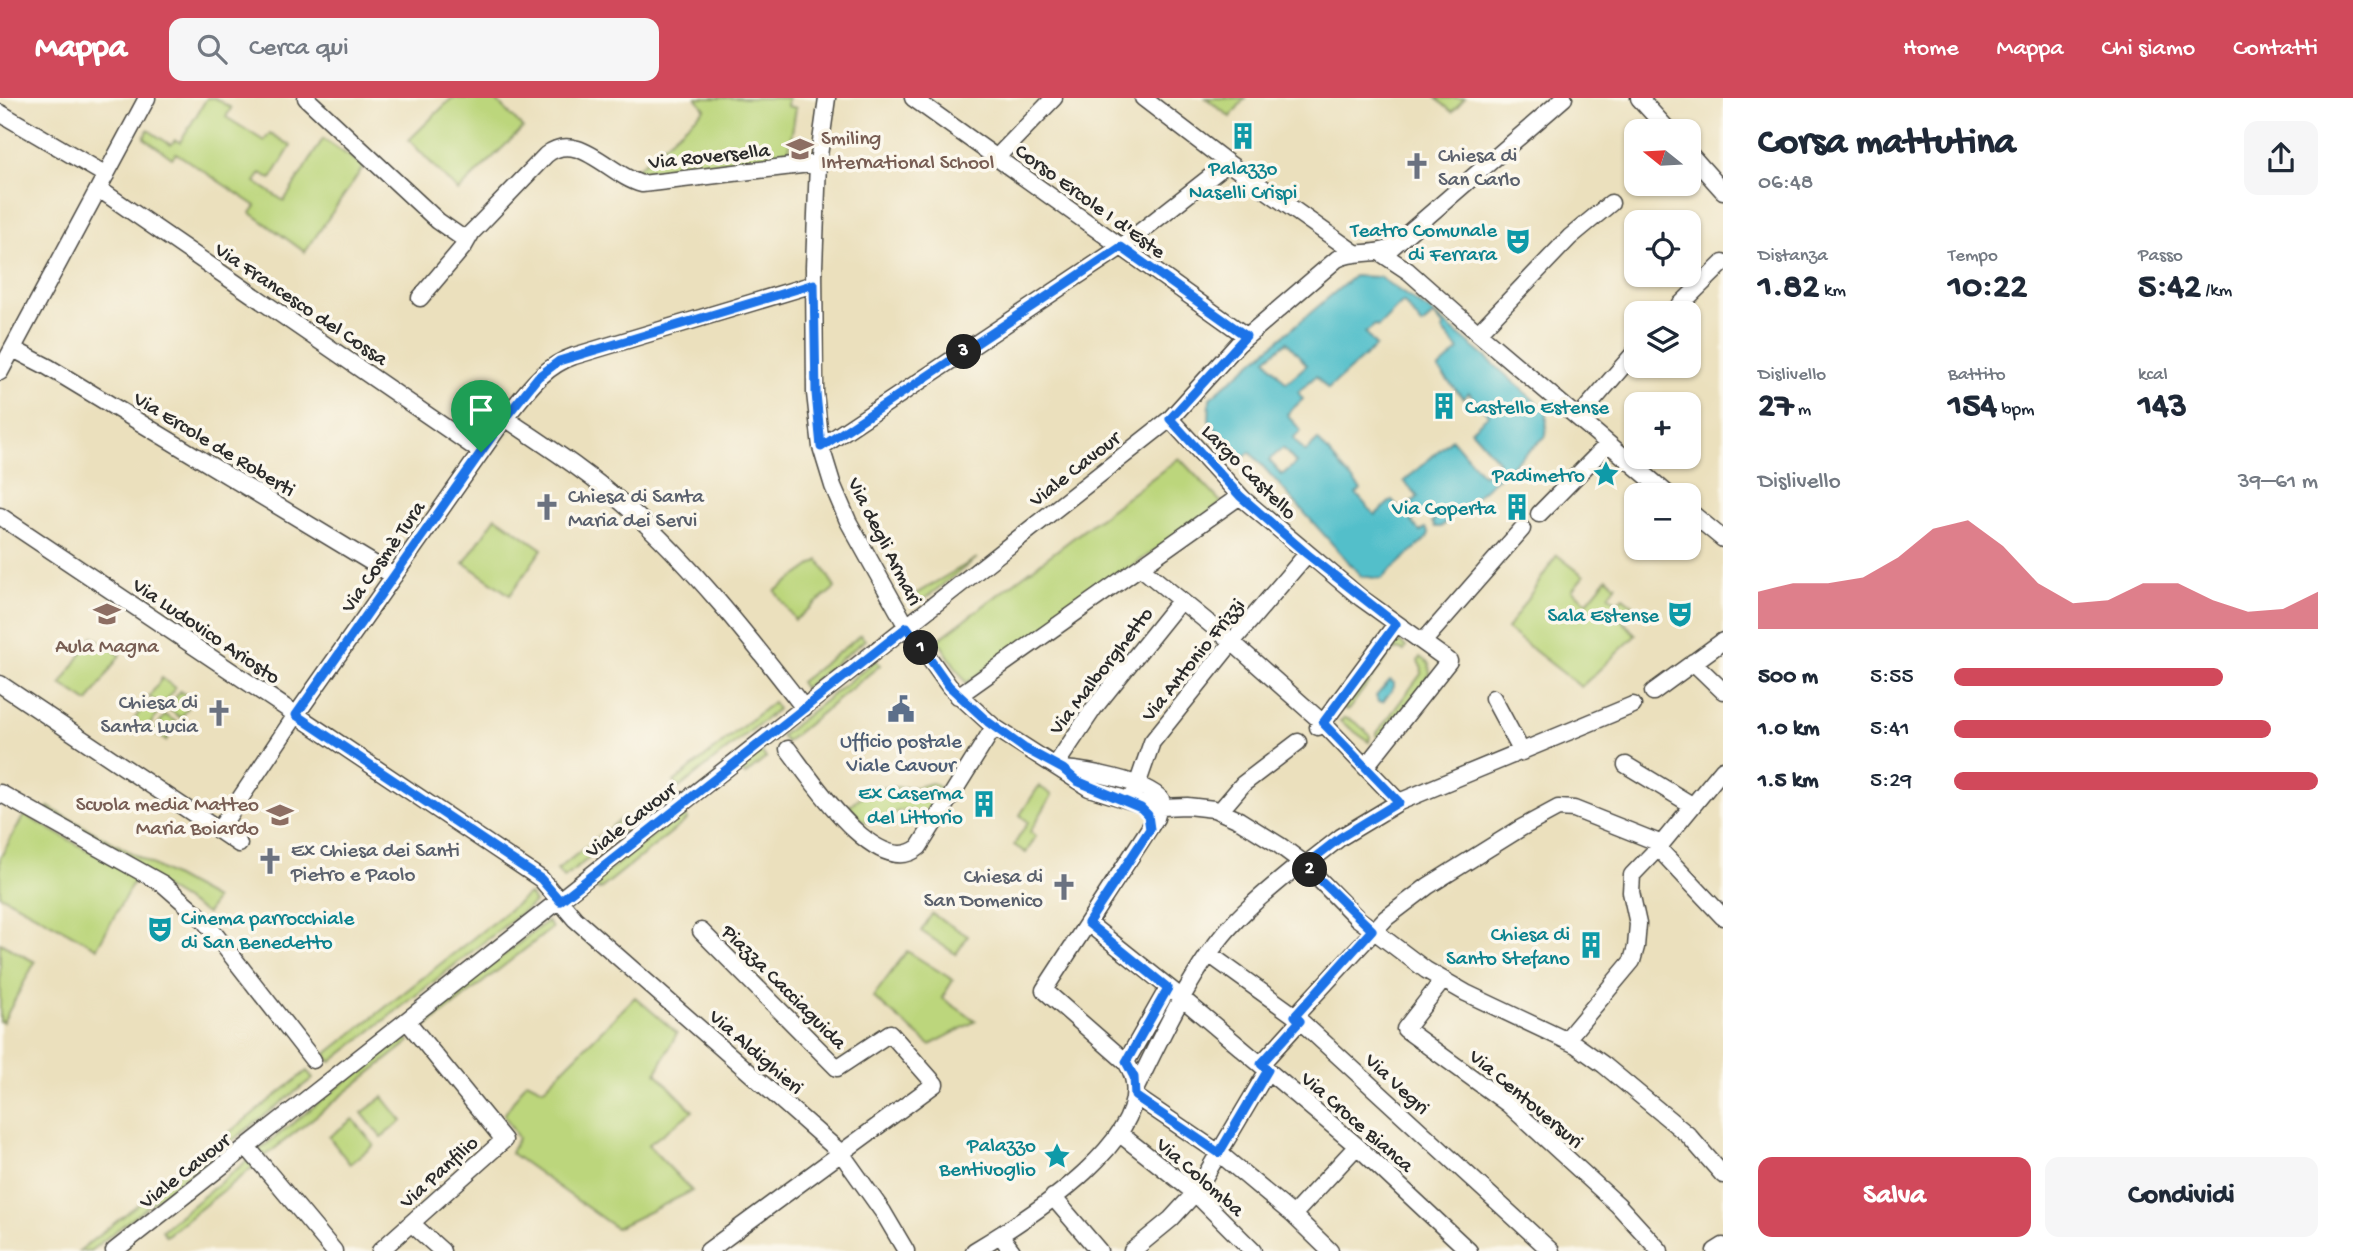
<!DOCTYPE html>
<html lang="it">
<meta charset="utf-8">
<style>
:root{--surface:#fff;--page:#f6f6f7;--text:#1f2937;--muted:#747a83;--accent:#d1495b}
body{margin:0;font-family:"Gochi Hand",sans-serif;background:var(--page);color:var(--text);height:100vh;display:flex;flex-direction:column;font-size:26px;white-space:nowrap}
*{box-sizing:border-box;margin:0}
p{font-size:23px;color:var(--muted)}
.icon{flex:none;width:38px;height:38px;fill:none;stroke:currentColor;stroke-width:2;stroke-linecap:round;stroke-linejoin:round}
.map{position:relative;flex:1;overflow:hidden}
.side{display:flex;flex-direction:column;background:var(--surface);width:630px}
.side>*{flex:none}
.needle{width:46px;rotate:288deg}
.buttons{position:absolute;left:1624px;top:21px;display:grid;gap:14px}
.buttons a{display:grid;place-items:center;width:77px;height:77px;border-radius:14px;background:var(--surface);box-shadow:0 2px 5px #0004;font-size:35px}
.pin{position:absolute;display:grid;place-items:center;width:60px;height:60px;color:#fff;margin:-72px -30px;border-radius:50% 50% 50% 0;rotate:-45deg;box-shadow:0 0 7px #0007}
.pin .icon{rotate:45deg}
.km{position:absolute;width:35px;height:35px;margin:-18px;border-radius:50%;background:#222;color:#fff;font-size:19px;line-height:35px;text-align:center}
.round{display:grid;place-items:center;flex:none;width:74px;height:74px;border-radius:14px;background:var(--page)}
.summary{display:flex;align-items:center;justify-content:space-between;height:119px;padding:0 35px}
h1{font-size:38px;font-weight:800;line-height:52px}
.stats{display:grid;grid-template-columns:repeat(3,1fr);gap:10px;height:119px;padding:7px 35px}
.stats div{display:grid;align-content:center}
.stats b{font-size:35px;font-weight:800}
.stats small{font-size:19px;font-weight:400}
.stats p{font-size:19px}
.chart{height:196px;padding:14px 35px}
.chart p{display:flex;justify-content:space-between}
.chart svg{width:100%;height:126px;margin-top:7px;fill:var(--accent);opacity:.7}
.primary-button{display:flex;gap:14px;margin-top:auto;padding:14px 35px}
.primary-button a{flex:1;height:80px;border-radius:14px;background:var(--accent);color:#fff;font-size:28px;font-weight:800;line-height:80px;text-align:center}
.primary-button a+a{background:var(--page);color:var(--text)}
ul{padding:0 35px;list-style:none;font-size:23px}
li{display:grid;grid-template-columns:112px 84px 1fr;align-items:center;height:52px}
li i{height:18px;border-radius:9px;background:var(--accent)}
header{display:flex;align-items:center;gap:42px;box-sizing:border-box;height:98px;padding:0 35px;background:var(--accent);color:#fff}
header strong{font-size:33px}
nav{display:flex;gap:38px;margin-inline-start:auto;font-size:24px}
.search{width:490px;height:63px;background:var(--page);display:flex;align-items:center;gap:18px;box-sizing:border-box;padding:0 24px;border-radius:14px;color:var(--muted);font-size:26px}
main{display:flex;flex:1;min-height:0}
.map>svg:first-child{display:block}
.green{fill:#bcd67b;stroke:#748053;stroke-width:2}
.water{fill:#52bfca;stroke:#3e757a;stroke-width:2;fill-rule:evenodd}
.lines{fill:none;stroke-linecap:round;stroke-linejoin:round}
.minor-casing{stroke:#484641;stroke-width:19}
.minor{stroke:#fff;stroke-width:16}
.route-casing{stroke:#fff;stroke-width:14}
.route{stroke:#1a73e8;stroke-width:9}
.labels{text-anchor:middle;stroke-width:7;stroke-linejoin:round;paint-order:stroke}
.education-label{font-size:21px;fill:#785e54;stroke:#fbf7ec;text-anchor:start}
.worship-label{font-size:21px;fill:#5b616d;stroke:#fbf7ec;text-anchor:start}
.street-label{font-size:21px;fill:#2b2b2b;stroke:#fbf7ec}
.culture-label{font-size:21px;fill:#0d838f;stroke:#fbf7ec;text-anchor:end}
.service-label{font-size:21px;fill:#4e5e75;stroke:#fbf7ec}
</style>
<header>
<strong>Mappa</strong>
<div class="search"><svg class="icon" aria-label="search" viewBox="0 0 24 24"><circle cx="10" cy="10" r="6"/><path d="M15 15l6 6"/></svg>Cerca qui</div>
<nav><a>Home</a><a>Mappa</a><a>Chi siamo</a><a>Contatti</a></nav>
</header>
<main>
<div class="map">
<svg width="1723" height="1153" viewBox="0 0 1723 1153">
<rect width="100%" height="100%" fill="#fbf7ec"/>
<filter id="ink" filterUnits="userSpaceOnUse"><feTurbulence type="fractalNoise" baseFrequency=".0143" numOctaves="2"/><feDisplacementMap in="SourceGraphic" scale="14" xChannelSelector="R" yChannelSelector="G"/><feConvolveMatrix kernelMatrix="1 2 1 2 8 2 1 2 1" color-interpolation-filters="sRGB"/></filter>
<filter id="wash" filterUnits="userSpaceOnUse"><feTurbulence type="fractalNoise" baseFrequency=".00686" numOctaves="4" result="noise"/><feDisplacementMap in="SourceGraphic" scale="28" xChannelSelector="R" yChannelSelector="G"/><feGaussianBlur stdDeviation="1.57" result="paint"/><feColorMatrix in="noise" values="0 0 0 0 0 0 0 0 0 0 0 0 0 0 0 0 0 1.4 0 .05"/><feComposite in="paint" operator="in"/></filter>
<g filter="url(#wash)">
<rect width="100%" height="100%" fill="#ebe0bd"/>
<path class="green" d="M207,0H215L231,10L226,19L264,43L270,35L291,48L271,81L261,75L255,84L284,103L323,41L364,68L305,154L251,115L256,108L176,55L172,60L144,40L148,32L171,47L175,42L180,44Z
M452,0H494L523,30L458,93L409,42Z
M696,0H788L787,8L796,10L788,59L631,76L705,11Z
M1206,0H1245L1230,19Z
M1436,0H1465L1452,14Z
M1179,360L1222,405L966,585L938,542Z
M496,419L542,451L510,497L464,465Z
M1557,457L1584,478L1572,492L1587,504L1607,480L1616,487L1608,497L1617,504L1623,499L1633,507L1621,521L1636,537L1581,589L1507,531Z
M977,460L918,506L914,497Z
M819,462L835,490L795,522L775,493Z
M861,537L865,542L804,590L800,584Z
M93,538L120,557L88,604L61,586Z
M1391,544L1401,545L1406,549L1404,553L1397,551L1391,554L1349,611L1346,612L1342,610Z
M1420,559L1429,566L1430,576L1378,645L1377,635L1421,576L1422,571L1418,563Z
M876,562L880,567L786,644L781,638Z
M162,580L175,590L163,608L149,599Z
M180,593L193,602L181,620L168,611Z
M147,603L160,612L147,631L134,622Z
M773,604L778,611L679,690L674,684Z
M165,617L178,625L166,643L153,634Z
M1344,620C1353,621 1365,631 1370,638L1369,644L1340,623Z
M761,653L766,660L745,677L740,670Z
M932,685L942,691L931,709L922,716L901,712L870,726L861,722L849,708L872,690L916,689Z
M1039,688L1052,697L1030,734L1036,738L1026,755L1014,747L1028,724L1020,717Z
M48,709L215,801L207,816L45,716Z
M683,714L688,721L599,792L593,785Z
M24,717L136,779L97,850L0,797V760Z
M625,718L631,726L564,780L557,772Z
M529,796L535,804L331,964L325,957Z
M932,816L968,838L956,856L921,833Z
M547,823L552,830L426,929L421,922Z
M0,845L35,864L3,924L0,923Z
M907,853L953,882L942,900L976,923L930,947L873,899Z
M635,899L677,935L656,975L693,1013L648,1047L692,1093L616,1130L511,1055L518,1040L504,1017L527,983L543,991Z
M404,937L409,944L264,1059L259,1052Z
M307,973L313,980L90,1153H79Z
M383,999L402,1023L381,1039L362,1015Z
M353,1021L374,1047L350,1066L329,1039Z
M248,1062L253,1069L166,1138L162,1132Z"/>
<path class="water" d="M1354,178L1379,179L1432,215L1489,262L1547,314L1546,338L1441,429H1435L1432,424L1438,418L1429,408L1411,423L1420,434L1425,430L1429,435L1427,440L1381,481L1361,478L1250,354L1242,361L1209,323L1210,300ZM1403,204L1422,227L1434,217L1444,230L1442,232L1459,252L1438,271L1463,300L1469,295L1489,317L1471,332L1499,364L1483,377L1452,341L1404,383L1418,399L1402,413L1392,402L1375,417L1356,396L1361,392L1318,342L1305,354L1293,340L1301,333L1287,316L1303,301L1298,294L1316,278L1328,291L1376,248L1365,235L1375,227L1378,229ZM1287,244L1307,267L1286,285L1266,261ZM1283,350L1296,365L1282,377L1269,362Z
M1390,582L1394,585V589L1383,604H1378L1376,598Z"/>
</g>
<g filter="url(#ink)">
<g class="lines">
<defs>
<path id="minor" d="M306,0L438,123L461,139L469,137L476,130L546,57C578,31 610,78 642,86L818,65
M827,0L818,65L814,169L815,295L821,349L833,388L848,423L907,529L949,588L994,629L1089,690L1141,706L1161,709L1187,708L1214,711L1239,722L1279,747L1302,764L1357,820L1426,872L1466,895L1576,947L1604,967L1688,1037L1723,1077
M913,0L1246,238
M1143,0L1228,65L1355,155
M1639,0L1669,33
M0,15L106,77
M1689,55L1723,93
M996,60L1054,0
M99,91L481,354
M1381,155L1408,173L1478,235L1669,397
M420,200L464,148L472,134
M1672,215L1723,165
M1478,235L1570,139L1611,105
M13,251L48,269L394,478
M0,274L147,0
M505,320C546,348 589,375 627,409C694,469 749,539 804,610
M1578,320L1636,253
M1170,321L1243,401L1361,500L1449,563L1366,668
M821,349L1121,149L1228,65
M1689,413L1723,441
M1539,416L1608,346
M0,418L541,781L575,821L841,1055L883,1114L906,1153
M1140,469L1232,544L1323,625L1399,704
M1423,544L1522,431
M1693,564L1723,593
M0,586L239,746
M1653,594L1723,543
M958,598L1240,398
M1493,600L1522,654
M1318,629L1323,625L1396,526
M788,651C809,678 877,784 919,749L994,629
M1626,667L1692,707
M1055,668L1094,610L1180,503
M0,695L163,786L203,821L313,962
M1134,696L1152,644L1232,544L1307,456
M1220,713L1243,686L1298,644
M219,732L296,617L505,320C526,295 542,269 574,258L814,186
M1305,767L1341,739L1399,704L1633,607
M1088,825L1183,901L1357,1048L1469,1153
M701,833L837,970L890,935L935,986L708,1153
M1209,856L1295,918L1551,1153
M1443,882L1405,931L1508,1006L1618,1107L1660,1153
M1295,918L1386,820L1428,788L1521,730L1558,710L1574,711L1657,744L1658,750L1723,819
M1566,942L1632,863L1636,849L1638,826L1631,794L1632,777L1658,750L1723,671
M1126,964L1168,890
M1261,966L1300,923
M1136,990C1160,941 1189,879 1223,837C1246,809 1275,787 1302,764
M1135,998L1219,1055L1293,1117L1330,1153
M1120,1036L1195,1095L1253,1153
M247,1049L334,1153
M1053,1099L1099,1153
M1293,1117L1357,1048
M411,1125L442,1153
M1000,1137L1012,1153
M114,1153L1170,321L1238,246L1337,161C1355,152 1373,158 1391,150L1564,0
M380,1153L504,1042L407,923
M974,1153C1022,1124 1172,1033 1126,964L1044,892L1156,720L1161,701C1143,682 1088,673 1063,671
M1132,1153L1171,1121L1195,1095L1268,972
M1715,1153L1723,1148"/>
</defs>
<use href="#minor" class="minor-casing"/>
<use href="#minor" class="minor"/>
</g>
</g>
<g class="lines" filter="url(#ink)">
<defs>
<path id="route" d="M1121,149L1246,238L1170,321L1240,398L1307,456L1396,526L1323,625L1399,704L1341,739L1305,767L1372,832L1295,918L1300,923L1261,966L1268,972L1219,1055L1135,998L1134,979L1126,964L1168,890L1088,825L1150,731L1148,717L1141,710L1077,683L1063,671L1024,650L988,624L949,588L907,529L560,803L541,781L296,617L505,320L538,279L559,263L814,186L816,295L821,349Z"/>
</defs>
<use href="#route" class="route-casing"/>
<use href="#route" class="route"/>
</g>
<defs>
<symbol id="building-bare" viewBox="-9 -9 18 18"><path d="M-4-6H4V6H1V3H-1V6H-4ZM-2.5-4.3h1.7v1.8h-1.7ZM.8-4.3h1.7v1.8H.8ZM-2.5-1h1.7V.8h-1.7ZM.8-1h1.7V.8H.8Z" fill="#0f9aa8" stroke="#fbf7ec" stroke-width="2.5" paint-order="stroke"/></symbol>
<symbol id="school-bare" viewBox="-9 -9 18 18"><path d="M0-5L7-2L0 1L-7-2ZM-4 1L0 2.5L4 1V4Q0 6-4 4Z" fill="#8d6e63" stroke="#fbf7ec" stroke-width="2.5" paint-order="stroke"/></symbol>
<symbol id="church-bare" viewBox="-9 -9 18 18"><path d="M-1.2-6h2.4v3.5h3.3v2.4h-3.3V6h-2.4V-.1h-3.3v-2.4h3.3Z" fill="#6b7280" stroke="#fbf7ec" stroke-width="2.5" paint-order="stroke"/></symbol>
<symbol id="theatre-bare" viewBox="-9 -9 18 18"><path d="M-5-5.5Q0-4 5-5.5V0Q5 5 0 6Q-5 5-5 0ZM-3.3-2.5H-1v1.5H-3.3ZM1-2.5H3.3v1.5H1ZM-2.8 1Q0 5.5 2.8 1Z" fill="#0f9aa8" stroke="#fbf7ec" stroke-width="2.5" paint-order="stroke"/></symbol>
<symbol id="sight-bare" viewBox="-9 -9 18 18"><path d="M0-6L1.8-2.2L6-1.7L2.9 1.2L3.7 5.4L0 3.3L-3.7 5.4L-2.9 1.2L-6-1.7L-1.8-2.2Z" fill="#0f9aa8" stroke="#fbf7ec" stroke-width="2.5" paint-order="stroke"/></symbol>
<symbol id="civic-bare" viewBox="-9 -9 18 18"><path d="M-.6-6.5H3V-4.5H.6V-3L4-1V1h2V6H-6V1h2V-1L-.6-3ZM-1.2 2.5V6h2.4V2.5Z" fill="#5c6f8a" stroke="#fbf7ec" stroke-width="2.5" paint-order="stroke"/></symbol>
</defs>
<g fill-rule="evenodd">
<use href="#building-bare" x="1224" y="19" width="38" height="38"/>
<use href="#school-bare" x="781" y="32" width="38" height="38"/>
<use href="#church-bare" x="1398" y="49" width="38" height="38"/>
<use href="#theatre-bare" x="1499" y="124" width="38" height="38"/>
<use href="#building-bare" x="1425" y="289" width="38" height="38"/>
<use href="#sight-bare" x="1587" y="357" width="38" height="38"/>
<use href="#church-bare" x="528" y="390" width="38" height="38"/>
<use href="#building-bare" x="1498" y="390" width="38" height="38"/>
<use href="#school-bare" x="88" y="497" width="38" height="38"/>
<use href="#theatre-bare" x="1661" y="497" width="38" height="38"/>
<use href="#civic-bare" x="882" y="592" width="38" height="38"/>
<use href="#church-bare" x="200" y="596" width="38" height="38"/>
<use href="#building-bare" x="965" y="687" width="38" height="38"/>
<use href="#school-bare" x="261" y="698" width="38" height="38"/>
<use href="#church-bare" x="251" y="744" width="38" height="38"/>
<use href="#church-bare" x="1045" y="770" width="38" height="38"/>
<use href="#theatre-bare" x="141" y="812" width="38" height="38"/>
<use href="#building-bare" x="1572" y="828" width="38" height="38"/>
<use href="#sight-bare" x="1038" y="1039" width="38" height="38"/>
</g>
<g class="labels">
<g class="education-label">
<text x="821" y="46">Smiling<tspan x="821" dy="24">International School</tspan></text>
<text x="107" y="554" text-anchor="middle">Aula Magna</text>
<text x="259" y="712" text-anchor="end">Scuola media Matteo<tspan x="259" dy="24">Maria Boiardo</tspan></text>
</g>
<g class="worship-label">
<text x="1438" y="63">Chiesa di<tspan x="1438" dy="24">San Carlo</tspan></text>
<text x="568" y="404">Chiesa di Santa<tspan x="568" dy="24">Maria dei Servi</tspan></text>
<text x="198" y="610" text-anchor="end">Chiesa di<tspan x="198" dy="24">Santa Lucia</tspan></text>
<text x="291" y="758">Ex Chiesa dei Santi<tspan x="291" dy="24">Pietro e Paolo</tspan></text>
<text x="1043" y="784" text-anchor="end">Chiesa di<tspan x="1043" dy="24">San Domenico</tspan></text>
</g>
<g class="street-label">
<text transform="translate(709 57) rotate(-6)" y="7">Via Roversella</text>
<text transform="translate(1091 102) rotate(36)" y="7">Corso Ercole I d'Este</text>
<text transform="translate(302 205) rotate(34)" y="7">Via Francesco del Cossa</text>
<text transform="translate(215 345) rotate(31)" y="7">Via Ercole de Roberti</text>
<text transform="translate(1074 370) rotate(-38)" y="7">Viale Cavour</text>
<text transform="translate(1250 373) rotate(45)" y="7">Largo Castello</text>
<text transform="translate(886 443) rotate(63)" y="7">Via degli Armari</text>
<text transform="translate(382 458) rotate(-55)" y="7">Via Cosmè Tura</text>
<text transform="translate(207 532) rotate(34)" y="7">Via Ludovico Ariosto</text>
<text transform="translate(1192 561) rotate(-51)" y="7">Via Antonio Frizzi</text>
<text transform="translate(1100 572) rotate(-52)" y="7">Via Malborghetto</text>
<text transform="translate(630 721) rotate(-38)" y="7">Viale Cavour</text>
<text transform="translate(785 888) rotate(45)" y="7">Piazza Cacciaguida</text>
<text transform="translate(757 953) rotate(41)" y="7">Via Aldighieri</text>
<text transform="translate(1398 985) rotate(43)" y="7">Via Vegri</text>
<text transform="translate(1527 1000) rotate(40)" y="7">Via Centoversuri</text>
<text transform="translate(1358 1023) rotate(41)" y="7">Via Croce Bianca</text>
<text transform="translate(184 1072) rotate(-38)" y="7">Viale Cavour</text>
<text transform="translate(438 1073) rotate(-42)" y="7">Via Panfilio</text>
<text transform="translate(1201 1078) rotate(41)" y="7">Via Colomba</text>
</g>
<g class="culture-label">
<text x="1243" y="76" text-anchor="middle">Palazzo<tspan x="1243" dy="24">Naselli Crispi</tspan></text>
<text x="1497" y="138">Teatro Comunale<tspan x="1497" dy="24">di Ferrara</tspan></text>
<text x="1465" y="315" text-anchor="start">Castello Estense</text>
<text x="1585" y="383">Padimetro</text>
<text x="1496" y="416">Via Coperta</text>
<text x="1659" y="523">Sala Estense</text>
<text x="963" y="701">Ex Caserma<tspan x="963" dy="24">del Littorio</tspan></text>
<text x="181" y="826" text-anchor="start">Cinema parrocchiale<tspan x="181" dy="24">di San Benedetto</tspan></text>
<text x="1570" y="842">Chiesa di<tspan x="1570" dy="24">Santo Stefano</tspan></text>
<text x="1036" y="1053">Palazzo<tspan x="1036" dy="24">Bentivoglio</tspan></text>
</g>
<g class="service-label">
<text x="901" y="649">Ufficio postale<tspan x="901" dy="24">Viale Cavour</tspan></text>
</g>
</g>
</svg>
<div class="buttons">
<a><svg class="needle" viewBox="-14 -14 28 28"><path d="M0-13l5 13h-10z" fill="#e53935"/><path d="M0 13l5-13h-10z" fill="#747a83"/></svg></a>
<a><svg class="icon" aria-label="locate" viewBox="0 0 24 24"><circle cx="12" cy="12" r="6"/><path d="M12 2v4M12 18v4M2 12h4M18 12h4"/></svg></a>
<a><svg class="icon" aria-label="layers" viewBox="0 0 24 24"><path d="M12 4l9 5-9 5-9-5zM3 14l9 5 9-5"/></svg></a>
<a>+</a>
<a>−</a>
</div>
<div class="pin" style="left:481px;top:354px;background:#1e9e55"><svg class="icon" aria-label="arrive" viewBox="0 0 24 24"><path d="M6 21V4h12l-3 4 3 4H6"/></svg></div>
<b class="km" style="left:921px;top:550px">1</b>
<b class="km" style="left:1310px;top:772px">2</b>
<b class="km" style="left:964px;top:254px">3</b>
</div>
<section class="side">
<div class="summary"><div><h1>Corsa mattutina</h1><p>06:48</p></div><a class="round"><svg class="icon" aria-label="share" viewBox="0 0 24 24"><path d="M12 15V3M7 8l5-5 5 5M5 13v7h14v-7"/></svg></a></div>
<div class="stats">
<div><p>Distanza</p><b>1.82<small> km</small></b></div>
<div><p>Tempo</p><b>10:22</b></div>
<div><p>Passo</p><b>5:42<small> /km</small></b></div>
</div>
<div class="stats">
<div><p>Dislivello</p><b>27<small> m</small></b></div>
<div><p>Battito</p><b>154<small> bpm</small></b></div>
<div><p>kcal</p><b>143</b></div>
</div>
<div class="chart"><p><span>Dislivello</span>39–61 m</p>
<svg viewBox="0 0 160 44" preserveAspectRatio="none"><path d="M0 44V31L10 28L20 28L30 26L40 19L50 9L60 6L70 15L80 28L90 35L100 34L110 28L120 28L130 34L140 38L150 37L160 31V44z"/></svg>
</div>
<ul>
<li><b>500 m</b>5:55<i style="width:74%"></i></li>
<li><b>1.0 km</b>5:41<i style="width:87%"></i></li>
<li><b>1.5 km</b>5:29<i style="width:100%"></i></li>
</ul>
<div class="primary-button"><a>Salva</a><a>Condividi</a></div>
</section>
</main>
